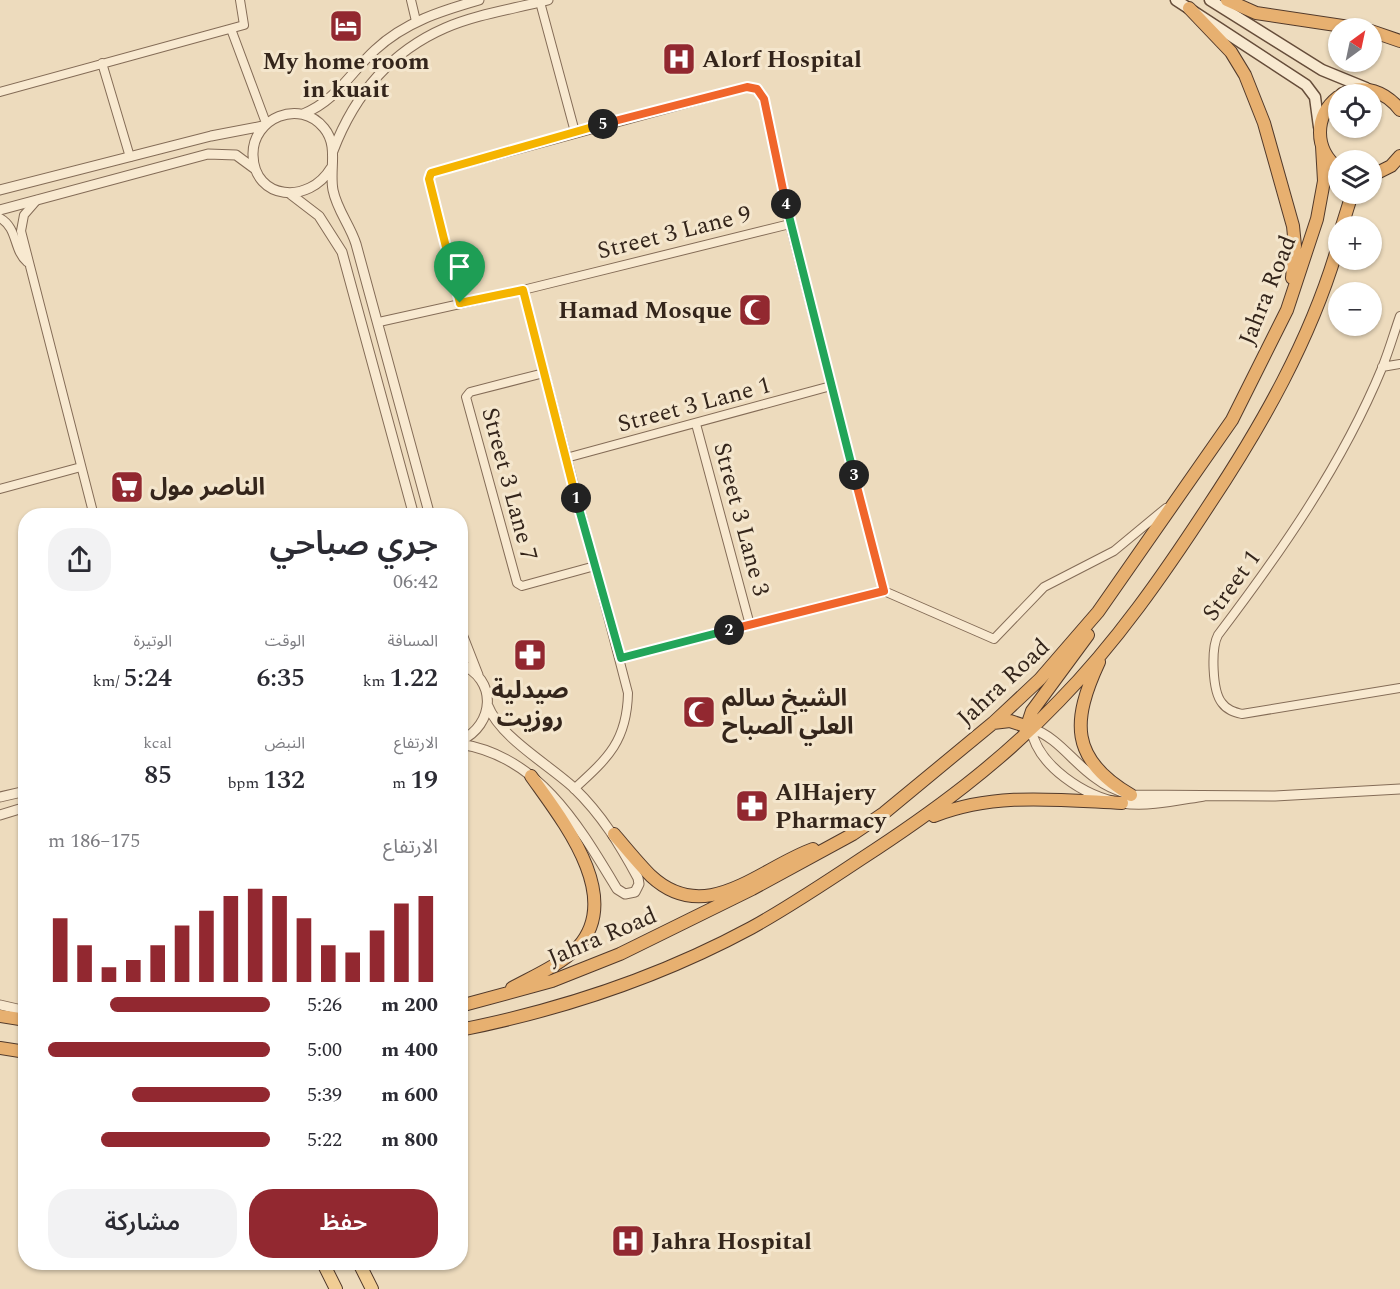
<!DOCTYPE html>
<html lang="ar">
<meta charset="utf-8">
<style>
:root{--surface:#fff;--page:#f2f2f3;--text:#2b2b33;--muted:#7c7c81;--accent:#922830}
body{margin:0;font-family:Spectral,"Noto Sans Arabic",serif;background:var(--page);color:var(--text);direction:rtl;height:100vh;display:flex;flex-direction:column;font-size:22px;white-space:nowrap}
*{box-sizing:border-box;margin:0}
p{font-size:20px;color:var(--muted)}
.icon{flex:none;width:33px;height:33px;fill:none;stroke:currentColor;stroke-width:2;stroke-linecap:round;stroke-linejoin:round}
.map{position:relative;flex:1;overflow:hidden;direction:ltr}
.sheet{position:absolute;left:18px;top:508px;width:450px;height:762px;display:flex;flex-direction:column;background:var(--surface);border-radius:24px;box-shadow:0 2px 4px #0004;direction:rtl}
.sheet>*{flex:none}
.needle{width:39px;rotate:33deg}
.tools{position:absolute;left:1328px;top:18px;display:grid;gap:12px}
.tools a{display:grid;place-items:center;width:54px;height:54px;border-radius:50%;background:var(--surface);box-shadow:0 2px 4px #0004;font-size:30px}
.pin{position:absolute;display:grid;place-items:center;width:51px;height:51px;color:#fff;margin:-62px -26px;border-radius:50% 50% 50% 0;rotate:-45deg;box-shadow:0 0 6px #0007}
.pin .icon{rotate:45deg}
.km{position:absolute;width:30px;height:30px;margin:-15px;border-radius:50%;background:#222;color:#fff;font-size:16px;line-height:30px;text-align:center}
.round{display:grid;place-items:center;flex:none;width:63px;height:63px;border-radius:24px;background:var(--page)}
.headline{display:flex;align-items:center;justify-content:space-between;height:102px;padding:0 30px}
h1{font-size:33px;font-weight:600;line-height:45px}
.figures{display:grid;grid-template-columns:repeat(3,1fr);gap:9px;height:102px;padding:6px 30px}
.figures div{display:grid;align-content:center}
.figures b{font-size:26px;font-weight:600}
.figures small{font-size:16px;font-weight:400}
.figures p{font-size:16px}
.chart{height:168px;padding:12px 30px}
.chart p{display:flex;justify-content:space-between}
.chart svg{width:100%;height:108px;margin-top:6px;stroke:var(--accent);stroke-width:6}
.button{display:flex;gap:12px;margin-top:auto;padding:12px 30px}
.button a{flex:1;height:69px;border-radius:24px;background:var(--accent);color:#fff;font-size:24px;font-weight:600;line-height:69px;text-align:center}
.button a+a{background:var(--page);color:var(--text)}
ul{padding:0 30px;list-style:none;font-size:20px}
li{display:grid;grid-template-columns:96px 72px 1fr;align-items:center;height:45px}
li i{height:15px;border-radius:8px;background:var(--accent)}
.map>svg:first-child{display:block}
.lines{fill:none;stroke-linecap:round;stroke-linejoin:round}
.minor-casing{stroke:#846c57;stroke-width:10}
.tertiary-casing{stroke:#846c57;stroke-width:11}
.secondary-casing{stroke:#664d3a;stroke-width:13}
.primary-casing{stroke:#523a2b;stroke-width:14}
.trunk-casing{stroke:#523a2b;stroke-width:14}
.minor{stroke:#f8e9d0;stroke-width:8}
.tertiary{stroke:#f8e9d0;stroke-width:9}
.secondary{stroke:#f8e9d0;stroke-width:10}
.primary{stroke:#f1cd94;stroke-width:12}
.trunk{stroke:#e7b070;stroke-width:12}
.split-1-casing{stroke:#fff;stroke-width:12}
.split-2-casing{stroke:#fff;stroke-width:12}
.split-3-casing{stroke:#fff;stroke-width:12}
.split-4-casing{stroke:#fff;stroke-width:12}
.split-5-casing{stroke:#fff;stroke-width:12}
.split-6-casing{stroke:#fff;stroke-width:12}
.split-1{stroke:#f5b400;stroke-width:8}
.split-2{stroke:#22a559;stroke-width:8}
.split-3{stroke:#f0652b;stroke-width:8}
.split-4{stroke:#22a559;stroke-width:8}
.split-5{stroke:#f0652b;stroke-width:8}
.split-6{stroke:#f5b400;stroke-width:8}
.labels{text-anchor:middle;stroke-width:6;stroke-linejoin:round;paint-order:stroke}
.poi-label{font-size:24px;font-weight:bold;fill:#34251b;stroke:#f4e6cd;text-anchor:start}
.street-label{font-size:24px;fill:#34251b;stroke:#f4e6cd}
</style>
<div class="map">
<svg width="1400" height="1289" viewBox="0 0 1400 1289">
<rect width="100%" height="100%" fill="#eddbbd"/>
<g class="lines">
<defs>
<path id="minor" d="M411,0L416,21
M540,2L575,132
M231,29L266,123
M102,63L130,157
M0,92L244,25L240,0
M37,200L24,215L21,231L94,516
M0,218C18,228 13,250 27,262
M523,290L628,693C627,741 608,758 574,789
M460,303L429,179L431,173L747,87L757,89L764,99L790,224L884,591
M1400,316C1394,333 1389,351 1382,368C1342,465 1281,552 1218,635C1211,648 1212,691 1222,703C1227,710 1234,712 1242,714L1400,688
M379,322L523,290L790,224
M1382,367L1400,364
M544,373L470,392L466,397L517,583L522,586L595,566
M696,424L750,625
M566,458L831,386
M0,489L81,467
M621,658L884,591L994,639L1044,587L1114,551L1166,508"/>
<path id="tertiary" d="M303,114C336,101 350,73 375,50C405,22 441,11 479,0
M333,151C354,96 390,52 445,28C477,14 514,9 548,0
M331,168C309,205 254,200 253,155C252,118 300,98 324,128C339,146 329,169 333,190C337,210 350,225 356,244L430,516
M0,190L211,136L263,126
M289,193L319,216L342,252L414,516
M0,210L208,154L236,155L255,169
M460,629L478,675
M460,664C498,679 495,725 460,741
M460,744C539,756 579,826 617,889L625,894L635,892L639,884L638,878C620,845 602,815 574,788C548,764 501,738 488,706
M1204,796C1178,800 1148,807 1122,803C1085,797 1037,766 1031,728C1059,738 1073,763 1097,779C1107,787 1118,791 1131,795L1275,796L1400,789
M0,797L26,791
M0,815L26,807
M0,1005L26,1011"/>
<path id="secondary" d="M1176,0L1306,85L1315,97L1319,127
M1210,0L1322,70L1366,88"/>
<path id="primary" d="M323,1263L336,1289
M359,1263L372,1289"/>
<path id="trunk" d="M1227,0L1256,13L1356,28
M1189,8L1231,52L1245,75L1264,123L1293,226L1295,246L1292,278
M1371,31L1400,41
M1342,94C1364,83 1386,92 1400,110
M1338,97C1314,116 1314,149 1338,168
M1371,176L1391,166L1400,156
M1342,226L1352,194
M1099,662C1072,720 1069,759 1131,795
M993,723L1010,721L1031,728
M1031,728L1029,720L1032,711L1088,635
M934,816C995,792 1058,800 1122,803
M614,834C626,848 638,863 651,876C706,927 760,868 813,849
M512,988C534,976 560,965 578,947C624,896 562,820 531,776
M460,1006L552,981L620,954L752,889L853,834L884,813L993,723L1040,679L1098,612L1232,420L1287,310L1317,219L1324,181L1322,146
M0,1016L26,1020
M460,1030C560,1010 662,976 751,928C789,907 825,883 861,859C932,813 1000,763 1059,701C1116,643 1164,574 1209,505C1262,425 1311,339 1338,246
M0,1048L26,1052"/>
</defs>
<use href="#minor" class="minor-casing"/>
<use href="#tertiary" class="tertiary-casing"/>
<use href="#secondary" class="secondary-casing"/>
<use href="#primary" class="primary-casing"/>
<use href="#trunk" class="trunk-casing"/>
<use href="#minor" class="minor"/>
<use href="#tertiary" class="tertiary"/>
<use href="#secondary" class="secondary"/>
<use href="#primary" class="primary"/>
<use href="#trunk" class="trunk"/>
</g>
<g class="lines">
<defs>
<path id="split-1" d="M460,303L523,290L576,498"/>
<path id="split-2" d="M576,498L621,658L729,630"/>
<path id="split-3" d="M729,630L884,591L854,475"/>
<path id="split-4" d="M786,204L854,475"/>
<path id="split-5" d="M603,124L747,87L757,89L764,99L786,204"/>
<path id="split-6" d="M460,303L429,179L431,173L603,124"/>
</defs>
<use href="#split-1" class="split-1-casing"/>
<use href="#split-2" class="split-2-casing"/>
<use href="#split-3" class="split-3-casing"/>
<use href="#split-4" class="split-4-casing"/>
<use href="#split-5" class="split-5-casing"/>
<use href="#split-6" class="split-6-casing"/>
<use href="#split-1" class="split-1"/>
<use href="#split-2" class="split-2"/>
<use href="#split-3" class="split-3"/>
<use href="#split-4" class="split-4"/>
<use href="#split-5" class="split-5"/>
<use href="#split-6" class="split-6"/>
</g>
<defs>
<symbol id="hotel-square" viewBox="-11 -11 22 22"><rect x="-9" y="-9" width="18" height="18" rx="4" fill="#922830" stroke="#f4e6cd"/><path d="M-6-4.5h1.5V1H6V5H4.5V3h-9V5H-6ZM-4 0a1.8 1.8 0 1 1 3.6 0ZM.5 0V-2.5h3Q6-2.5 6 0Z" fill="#fff"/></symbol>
<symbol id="hospital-square" viewBox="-11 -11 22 22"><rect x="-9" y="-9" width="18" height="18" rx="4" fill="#922830" stroke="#f4e6cd"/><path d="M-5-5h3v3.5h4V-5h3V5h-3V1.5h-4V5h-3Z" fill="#fff"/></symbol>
<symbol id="mosque-square" viewBox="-11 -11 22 22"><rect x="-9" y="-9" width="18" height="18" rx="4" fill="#922830" stroke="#f4e6cd"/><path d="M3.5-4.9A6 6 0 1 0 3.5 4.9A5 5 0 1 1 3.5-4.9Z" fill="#fff"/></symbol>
<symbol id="supermarket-square" viewBox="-11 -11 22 22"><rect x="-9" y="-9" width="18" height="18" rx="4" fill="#922830" stroke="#f4e6cd"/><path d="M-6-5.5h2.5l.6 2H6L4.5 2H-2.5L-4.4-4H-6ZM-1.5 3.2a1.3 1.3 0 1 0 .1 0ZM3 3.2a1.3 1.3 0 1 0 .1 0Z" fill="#fff"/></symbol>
<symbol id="pharmacy-square" viewBox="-11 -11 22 22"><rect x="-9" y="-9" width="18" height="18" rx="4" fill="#922830" stroke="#f4e6cd"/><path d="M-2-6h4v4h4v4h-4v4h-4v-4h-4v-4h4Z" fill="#fff"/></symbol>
</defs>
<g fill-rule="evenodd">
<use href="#hotel-square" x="327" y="7" width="38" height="38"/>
<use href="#hospital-square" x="660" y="40" width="38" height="38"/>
<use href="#mosque-square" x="736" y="291" width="38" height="38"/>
<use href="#supermarket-square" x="108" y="468" width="38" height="38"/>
<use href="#pharmacy-square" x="511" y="636" width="38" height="38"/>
<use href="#mosque-square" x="680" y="693" width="38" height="38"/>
<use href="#pharmacy-square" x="733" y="787" width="38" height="38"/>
<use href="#hospital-square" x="609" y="1222" width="38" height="38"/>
</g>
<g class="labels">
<g class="poi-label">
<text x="702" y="67">Alorf Hospital</text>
<text x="346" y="69" text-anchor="middle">My home room<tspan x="346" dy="28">in kuait</tspan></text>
<text x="732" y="318" text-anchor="end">Hamad Mosque</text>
<text x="150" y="495">الناصر مول</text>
<text x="530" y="698" text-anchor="middle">صيدلية<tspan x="530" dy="28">روزيت</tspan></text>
<text x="722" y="706">الشيخ سالم<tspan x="722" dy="28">العلي الصباح</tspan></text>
<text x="775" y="800">AlHajery<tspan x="775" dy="28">Pharmacy</tspan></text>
<text x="651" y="1249">Jahra Hospital</text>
</g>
<g class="street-label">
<text transform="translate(674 232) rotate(-14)" y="8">Street 3 Lane 9</text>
<text transform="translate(1267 290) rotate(-68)" y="8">Jahra Road</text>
<text transform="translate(694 404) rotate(-15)" y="8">Street 3 Lane 1</text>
<text transform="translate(510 484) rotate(75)" y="8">Street 3 Lane 7</text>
<text transform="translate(742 519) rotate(75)" y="8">Street 3 Lane 3</text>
<text transform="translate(1231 585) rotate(-54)" y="8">Street 1</text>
<text transform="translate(1003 682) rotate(-43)" y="8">Jahra Road</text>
<text transform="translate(602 936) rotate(-23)" y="8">Jahra Road</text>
</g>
</g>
</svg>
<div class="tools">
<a><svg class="needle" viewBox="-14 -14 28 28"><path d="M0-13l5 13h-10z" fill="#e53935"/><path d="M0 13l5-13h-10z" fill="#7c7c81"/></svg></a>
<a><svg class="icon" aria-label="locate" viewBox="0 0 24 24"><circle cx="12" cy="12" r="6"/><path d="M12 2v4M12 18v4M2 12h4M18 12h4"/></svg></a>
<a><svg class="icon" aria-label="layers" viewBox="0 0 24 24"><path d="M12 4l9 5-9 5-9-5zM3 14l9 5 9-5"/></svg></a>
<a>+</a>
<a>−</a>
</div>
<div class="pin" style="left:460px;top:303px;background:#1e9e55"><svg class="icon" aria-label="arrive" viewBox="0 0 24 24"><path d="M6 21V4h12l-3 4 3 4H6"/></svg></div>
<b class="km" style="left:576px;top:498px">1</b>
<b class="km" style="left:729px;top:630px">2</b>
<b class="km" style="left:854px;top:475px">3</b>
<b class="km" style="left:786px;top:204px">4</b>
<b class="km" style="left:603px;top:124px">5</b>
<section class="sheet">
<div class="headline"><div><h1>جري صباحي</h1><p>06:42</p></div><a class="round"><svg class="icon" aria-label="share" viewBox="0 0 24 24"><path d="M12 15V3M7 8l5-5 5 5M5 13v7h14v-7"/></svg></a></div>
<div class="figures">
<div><p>المسافة</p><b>1.22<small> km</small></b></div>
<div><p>الوقت</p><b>6:35</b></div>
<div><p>الوتيرة</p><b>5:24<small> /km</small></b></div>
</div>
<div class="figures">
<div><p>الارتفاع</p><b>19<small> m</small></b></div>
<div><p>النبض</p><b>132<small> bpm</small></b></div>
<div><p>kcal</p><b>85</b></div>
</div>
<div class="chart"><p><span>الارتفاع</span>175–186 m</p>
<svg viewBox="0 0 160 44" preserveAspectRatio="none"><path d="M5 44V18M15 44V29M25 44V38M35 44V35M45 44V29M55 44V21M65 44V15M75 44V9M85 44V6M95 44V9M105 44V18M115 44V29M125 44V32M135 44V23M145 44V12M155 44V9"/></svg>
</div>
<ul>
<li><b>200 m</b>5:26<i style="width:72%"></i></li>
<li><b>400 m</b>5:00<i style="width:100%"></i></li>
<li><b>600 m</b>5:39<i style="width:62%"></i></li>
<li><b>800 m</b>5:22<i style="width:76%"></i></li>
</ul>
<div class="button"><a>حفظ</a><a>مشاركة</a></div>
</section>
</div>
